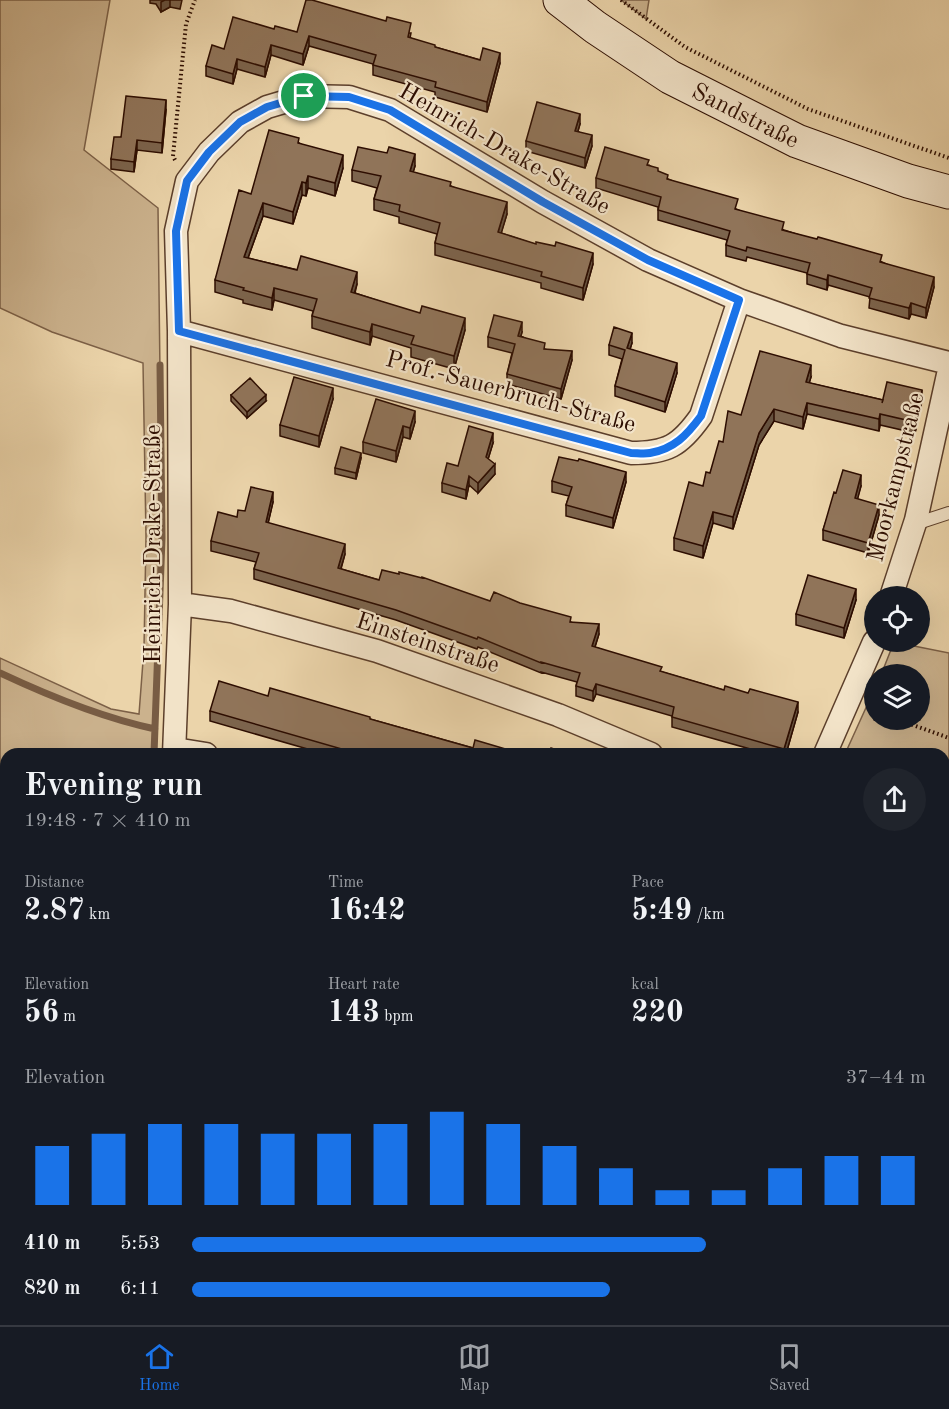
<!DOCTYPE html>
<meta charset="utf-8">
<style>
:root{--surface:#171b24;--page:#20242c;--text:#f1f3f6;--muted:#9ea1a6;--line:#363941;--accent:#1a73e8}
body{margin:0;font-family:"Old Standard TT",serif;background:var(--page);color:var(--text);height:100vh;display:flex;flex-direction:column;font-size:22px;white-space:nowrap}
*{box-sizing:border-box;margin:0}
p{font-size:20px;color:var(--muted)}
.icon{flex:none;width:33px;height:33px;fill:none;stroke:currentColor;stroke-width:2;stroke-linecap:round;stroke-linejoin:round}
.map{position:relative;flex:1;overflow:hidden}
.sheet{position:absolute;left:0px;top:748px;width:950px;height:578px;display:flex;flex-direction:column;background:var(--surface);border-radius:18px 18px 0 0;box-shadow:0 6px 24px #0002}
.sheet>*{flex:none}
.controls{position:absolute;left:864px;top:586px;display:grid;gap:12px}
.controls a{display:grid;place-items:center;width:66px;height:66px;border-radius:50%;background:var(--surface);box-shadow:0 6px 24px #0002;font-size:30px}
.pin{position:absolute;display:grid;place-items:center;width:51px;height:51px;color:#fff;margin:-26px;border:3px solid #fff;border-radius:50%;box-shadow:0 2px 6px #0007}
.round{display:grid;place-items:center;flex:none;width:63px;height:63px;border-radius:32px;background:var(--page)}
.overview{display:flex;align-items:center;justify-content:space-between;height:102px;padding:0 24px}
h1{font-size:33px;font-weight:700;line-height:45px}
.stats{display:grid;grid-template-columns:repeat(3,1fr);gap:9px;height:102px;padding:6px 24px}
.stats div{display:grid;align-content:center}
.stats b{font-size:30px;font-weight:700}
.stats small{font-size:16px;font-weight:400}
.stats p{font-size:16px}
.chart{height:168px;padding:12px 24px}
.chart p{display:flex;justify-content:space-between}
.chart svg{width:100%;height:108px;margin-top:6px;stroke:var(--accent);stroke-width:6}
ul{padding:0 24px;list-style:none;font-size:20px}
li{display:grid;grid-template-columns:96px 72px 1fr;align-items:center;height:45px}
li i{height:15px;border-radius:8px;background:var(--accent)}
.tab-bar{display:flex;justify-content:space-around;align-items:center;height:84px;border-top:2px solid var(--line);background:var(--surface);font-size:16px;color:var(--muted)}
.tab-bar a{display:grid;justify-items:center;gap:3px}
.tab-bar .active{color:var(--accent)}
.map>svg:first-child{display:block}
.green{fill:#cbb28d;stroke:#7c6047;stroke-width:1.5}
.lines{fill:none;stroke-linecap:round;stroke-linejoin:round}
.stream{stroke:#785c44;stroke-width:7}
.lane-casing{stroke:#5c3f2b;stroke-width:14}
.street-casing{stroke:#5c3f2b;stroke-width:25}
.secondary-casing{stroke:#2d0d01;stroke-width:35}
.path{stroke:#2d0d01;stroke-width:4;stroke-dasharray:1.5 3;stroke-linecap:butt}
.lane{stroke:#f2e3c8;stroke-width:12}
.street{stroke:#f2e3c8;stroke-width:22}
.secondary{stroke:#f2e3c8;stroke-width:33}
.wall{fill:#7c644d;stroke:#2d0d01;stroke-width:1.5}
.shaded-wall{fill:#65513e;stroke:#2d0d01;stroke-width:1.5}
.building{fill:#907459;stroke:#2d0d01;stroke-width:1.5}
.route-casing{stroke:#fff;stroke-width:12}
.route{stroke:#1a73e8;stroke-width:8}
.labels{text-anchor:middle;stroke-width:4.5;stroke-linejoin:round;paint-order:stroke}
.street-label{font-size:24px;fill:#2d0d01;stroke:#f2e3c8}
</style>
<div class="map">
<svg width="949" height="1325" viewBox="0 0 949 1325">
<rect width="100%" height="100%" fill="#ebd4aa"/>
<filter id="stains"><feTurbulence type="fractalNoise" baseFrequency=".00333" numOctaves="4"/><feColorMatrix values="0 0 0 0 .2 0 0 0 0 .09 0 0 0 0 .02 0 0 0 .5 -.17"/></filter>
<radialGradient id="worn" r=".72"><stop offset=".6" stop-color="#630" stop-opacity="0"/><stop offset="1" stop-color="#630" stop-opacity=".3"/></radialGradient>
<path class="green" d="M0,0H110L84,150L158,208L162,538L154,754H6V1262L0,1260V658L111,709L139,714L144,648L146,537L143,363L52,332L0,308Z
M621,0H649L646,19Z
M894,642L949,653V882L944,879V754H845L874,690V720H920V675H881Z
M0,1292L6,1294V1320H77L91,1325H0Z"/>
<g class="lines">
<path class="stream" d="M0,673C49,696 102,718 155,729
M154,754L162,538L160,365"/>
<defs>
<path id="lane" d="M915,524L949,513"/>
<path id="street" d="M179,331L631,453C667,453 680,446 701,416L739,300
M891,597L916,520L949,370
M180,604L231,611L377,651L558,715L651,754
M175,749L206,754
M174,754L180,604L179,331L176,231L187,181L209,152L240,122L267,107L304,96L349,97L390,110L543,202L648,260L739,300L841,336L949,363
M825,754L874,642
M944,900L949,903
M944,1117L949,1104
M0,1279L6,1281
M117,1320L131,1325
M902,1320L915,1325
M147,1325L148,1320
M548,1325L550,1320"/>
<g id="secondary">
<path id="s1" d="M560,0L595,27L670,77L797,141L908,181L949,192"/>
</g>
</defs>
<use href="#lane" class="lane-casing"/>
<use href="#street" class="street-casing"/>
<use href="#secondary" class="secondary-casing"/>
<path class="path" d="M621,0L685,47L808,109L949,158
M175,160L173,156L186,24L195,0
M899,720L949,738
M944,860L949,862"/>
<use href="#lane" class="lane"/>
<use href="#street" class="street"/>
<use href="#secondary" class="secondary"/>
</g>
<path class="wall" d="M150,0H182L180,9L170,7L161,12L156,4L150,3Z
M274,29L297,32L411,33L410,38L435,47L480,60L500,63L487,112L435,97V92L373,75V64L309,46L303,65L271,55L265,77L237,69L233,84L206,76V66L224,49Z
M166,110L162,153L137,150L134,172L111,169V159L121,137Z
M580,124L578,131L592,146L585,168L526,151V141Z
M299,143L343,168L335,196L308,188L306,196L302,195L293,224L263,216L248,258L357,284L355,293L465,330L454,369L411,357V348L372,336L370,345L312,328V316L313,311L274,300L272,310L243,303V300L215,292V280L251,194Z
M649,165L668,179L784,230L882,262L934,287L926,318L911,314L909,319L869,308L870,297L828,285L827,290L807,284V273L747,257L746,261L726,256V245L727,240L658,220V207L596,188V178Z
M415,166L413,172L451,186L507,214L501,233L593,264L583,300L541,288V283L435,255V243L437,234L399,223V217L374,210V199L377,188L352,181V170Z
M522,332L521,336L545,349L572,360L561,399L507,384V374L512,353L488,347V337Z
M632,343L630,349L677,373L665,412L615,396V386L622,359L609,355V345Z
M811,377L809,383L883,400L922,401L915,433L880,425L879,431L807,414L803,429L774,421L759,445L733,529L713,523L703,558L674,550V538L710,473L723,442L741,415Z
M231,395L266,401L247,418L231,401Z
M333,399L319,447L280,436V425Z
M415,422L410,439L403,437L396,462L363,453V442Z
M493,443L488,459L495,474L478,493L469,485L466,499L442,492V483L458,466Z
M361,458L356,479L335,474V468Z
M578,461L626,482L613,528L566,516V505L569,496L552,492V481Z
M861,486L857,499L879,515L868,553L823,540V530L836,493Z
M273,502L268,523L345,554L341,569L379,580L490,601L571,622L599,634L595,647L662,672L798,712L786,754H768L672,727V716L596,694L593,701L576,696V686L577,682L541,672V673L478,647L477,649L396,620L254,579V569L256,562L211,551V541L237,517L245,511Z
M856,600L844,638L796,625V614Z
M268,696L370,719L473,748L509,754H325L210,721V711Z
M944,949L949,951V1010L944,1008Z
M944,1240L949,1242V1293L944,1291Z
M218,1320H400L414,1325H232Z
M655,1320H669L668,1324Z"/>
<path class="shaded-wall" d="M165,0H170V7L161,12V2Z
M309,36V46L303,65V54Z
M271,45V55L265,77V67Z
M500,53V63L487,112V102Z
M237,59V69L233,84V74Z
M166,100V110L162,153V143Z
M580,114V124L575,141V131Z
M592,135V146L585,168V158Z
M137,140V150L134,172V162Z
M415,154V166L410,183V171Z
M343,155V168L335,196V183Z
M308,176V188L306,196V183Z
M302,182V195L293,224V212Z
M507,202V214L498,244V232Z
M263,203V216L244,269V257Z
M593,253V264L583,300V288Z
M357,272V284L351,304V292Z
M828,275V285L827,290V280Z
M934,277V287L926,318V308Z
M274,288V300L272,310V298Z
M911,303V314L909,319V308Z
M465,318V330L454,369V356Z
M522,322V332L518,345V336Z
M372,324V336L370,345V332Z
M632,333V343L627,359V348Z
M572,351V360L561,399V389Z
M677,363V373L665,412V402Z
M811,365V377L806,394V382Z
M333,388V399L319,447V436Z
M922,390V401L915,433V422Z
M266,395V401L247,418V412Z
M807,403V414L803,429V417Z
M774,409V421L759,445L733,529V517L759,433Z
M415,411V422L410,439V428Z
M880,414V425L879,431V419Z
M403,426V437L396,462V451Z
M493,433V443L486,466V457Z
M361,453V458L356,479V473Z
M495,464V474L478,493V483Z
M626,472V482L613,528V518Z
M861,475V486L855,509V498Z
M469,476V485L466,499V490Z
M273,492V502L266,532V522Z
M879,505V515L868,553V543Z
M713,512V523L703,558V546Z
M345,544V554L338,578V568Z
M856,589V600L844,638V628Z
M599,624V634L592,656V646Z
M596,684V694L593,701V691Z
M798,702V712L786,754H784V749Z
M506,1320H511L509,1325H505Z
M630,1320H634L632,1325H629Z"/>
<path class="building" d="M306,0H312L386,21L387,17L411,23L408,37L435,45V47L480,60L483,48L500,53L487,102L435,87L436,82L373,65L376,55L309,36L303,54L271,45L265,67L237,59L233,74L206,66L212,45L224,49L233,17L274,29L275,26L297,32Z
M126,96L166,100L162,143L137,140L134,162L111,159L114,137H121Z
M537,102L580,114L575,131L592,135L585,158L526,141Z
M269,130L299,138L298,143L343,155L335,183L308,176L306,183L302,182L293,212L263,203L244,257L297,270L301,256L357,272L351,292L420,313L422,306L465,318L454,356L411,344L414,336L372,324L370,332L312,316L317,299L274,288L272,298L243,290L244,288L215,280L239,190L251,194Z
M358,147L387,153L389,147L415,154L410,171L451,182L450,186L507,202L498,232L536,244V242L555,246L556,242L593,253L583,288L541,276L542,272L435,243L440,223L399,211L400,205L374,199L381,176L352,170Z
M605,147L649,160L647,165L658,168V171L668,175L667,179L738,199L735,209L784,222L782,230L817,239L818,237L882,255L880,262L934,277L926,308L911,303L909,308L869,298L872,288L828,275L827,280L807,274L810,263L747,247L746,251L726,245L730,231L658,210L661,197L596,178Z
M494,315L522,322L518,336L545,343L544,349L572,351L561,389L507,374L515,344L488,337Z
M614,327L632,333L627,348L677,363L665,402L615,386L625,350L609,345Z
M760,351L811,365L806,382L883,400L882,403L887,382L922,390L915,422L880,414L879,419L807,403L803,417L774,409L759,433L733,517L713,512L703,546L674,538L689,482L703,486L706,472L710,473L719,441L723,442L728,411L741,415Z
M294,377L333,388L319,436L280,425Z
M250,378L266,395L247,412L231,395Z
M376,399L415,411L410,428L403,426L396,451L363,442Z
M469,426L493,433L486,457L495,464L478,483L469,476L466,490L442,483L447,463L458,466Z
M341,447L361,453L356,473L335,468Z
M559,457L578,461L579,459L626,472L613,518L566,505L572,487L552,481Z
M843,470L861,475L855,498L879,505L868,543L823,530L834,492L836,493Z
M251,487L273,492L266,522L345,544L338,568L379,580L382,570L399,574V572L422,578V577L490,601L494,592L520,603L571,617L570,622L599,624L592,646L662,667L660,671L724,690L725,686L748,693L750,689L798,702L784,749L672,717L674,707L596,684L593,691L576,686L580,673L541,662V663L478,637L477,639L396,610L254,569L259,553L211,541L218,512L237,517L238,510L245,511Z
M808,575L856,589L844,628L796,614Z
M219,681L268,696L270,688L370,717V719L473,748L475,740L509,750L508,754H359L210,711Z
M551,748L569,754H549Z
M944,949L949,951V998L944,996Z
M944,1240L949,1242V1283L944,1281Z
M255,1320H400L414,1325H277L270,1322L269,1325Z
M471,1320L484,1321L506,1320L505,1325H469Z
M606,1320H630L629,1325H604Z
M735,1320H739L749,1323L750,1320H811L825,1325H733Z"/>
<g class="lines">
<defs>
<path id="route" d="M304,96L349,97L390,110L543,202L648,260L739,300L701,416C687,435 674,449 650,453C644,454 637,453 631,453L179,331L176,231L187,181L209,152L240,122L267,107Z"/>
</defs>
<use href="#route" class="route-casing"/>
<use href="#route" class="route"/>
</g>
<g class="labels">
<g class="street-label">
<text dy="8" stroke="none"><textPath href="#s1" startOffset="219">Sandstraße</textPath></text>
<text transform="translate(505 148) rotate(30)" y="8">Heinrich-Drake-Straße</text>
<text transform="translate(511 391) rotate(15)" y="8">Prof.-Sauerbruch-Straße</text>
<text transform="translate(895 477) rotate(-76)" y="8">Moorkampstraße</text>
<text transform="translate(152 544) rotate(-90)" y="8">Heinrich-Drake-Straße</text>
<text transform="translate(428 642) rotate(18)" y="8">Einsteinstraße</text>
</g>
</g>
<rect width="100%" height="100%" filter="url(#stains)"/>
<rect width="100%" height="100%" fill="url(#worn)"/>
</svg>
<div class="controls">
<a><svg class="icon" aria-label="locate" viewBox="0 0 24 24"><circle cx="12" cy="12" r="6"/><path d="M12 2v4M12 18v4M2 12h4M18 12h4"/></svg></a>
<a><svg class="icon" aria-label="layers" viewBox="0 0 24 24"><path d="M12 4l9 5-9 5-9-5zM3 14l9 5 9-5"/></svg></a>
</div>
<div class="pin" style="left:304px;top:96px;background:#1e9e55"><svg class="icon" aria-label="arrive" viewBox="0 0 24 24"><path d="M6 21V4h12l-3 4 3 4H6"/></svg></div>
<section class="sheet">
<div class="overview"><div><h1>Evening run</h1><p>19:48 · 7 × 410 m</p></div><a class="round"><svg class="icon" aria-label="share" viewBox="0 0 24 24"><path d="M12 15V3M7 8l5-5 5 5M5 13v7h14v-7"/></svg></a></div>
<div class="stats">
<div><p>Distance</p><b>2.87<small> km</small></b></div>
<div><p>Time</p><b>16:42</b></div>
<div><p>Pace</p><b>5:49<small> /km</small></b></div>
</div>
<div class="stats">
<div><p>Elevation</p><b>56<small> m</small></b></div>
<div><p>Heart rate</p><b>143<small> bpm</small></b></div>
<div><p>kcal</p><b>220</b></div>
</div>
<div class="chart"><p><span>Elevation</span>37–44 m</p>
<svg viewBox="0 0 160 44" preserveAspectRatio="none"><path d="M5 44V20M15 44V15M25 44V11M35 44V11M45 44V15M55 44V15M65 44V11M75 44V6M85 44V11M95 44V20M105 44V29M115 44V38M125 44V38M135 44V29M145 44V24M155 44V24"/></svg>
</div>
<ul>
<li><b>410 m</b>5:53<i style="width:70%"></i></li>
<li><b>820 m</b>6:11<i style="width:57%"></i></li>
</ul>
</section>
</div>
<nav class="tab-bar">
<a class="active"><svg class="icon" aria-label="home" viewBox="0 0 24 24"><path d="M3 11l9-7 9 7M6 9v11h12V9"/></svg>Home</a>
<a><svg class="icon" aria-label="map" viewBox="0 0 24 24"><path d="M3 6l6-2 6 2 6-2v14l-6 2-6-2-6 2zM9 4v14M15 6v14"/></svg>Map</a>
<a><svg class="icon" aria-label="saved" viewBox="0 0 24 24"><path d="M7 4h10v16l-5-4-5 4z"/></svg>Saved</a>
</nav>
